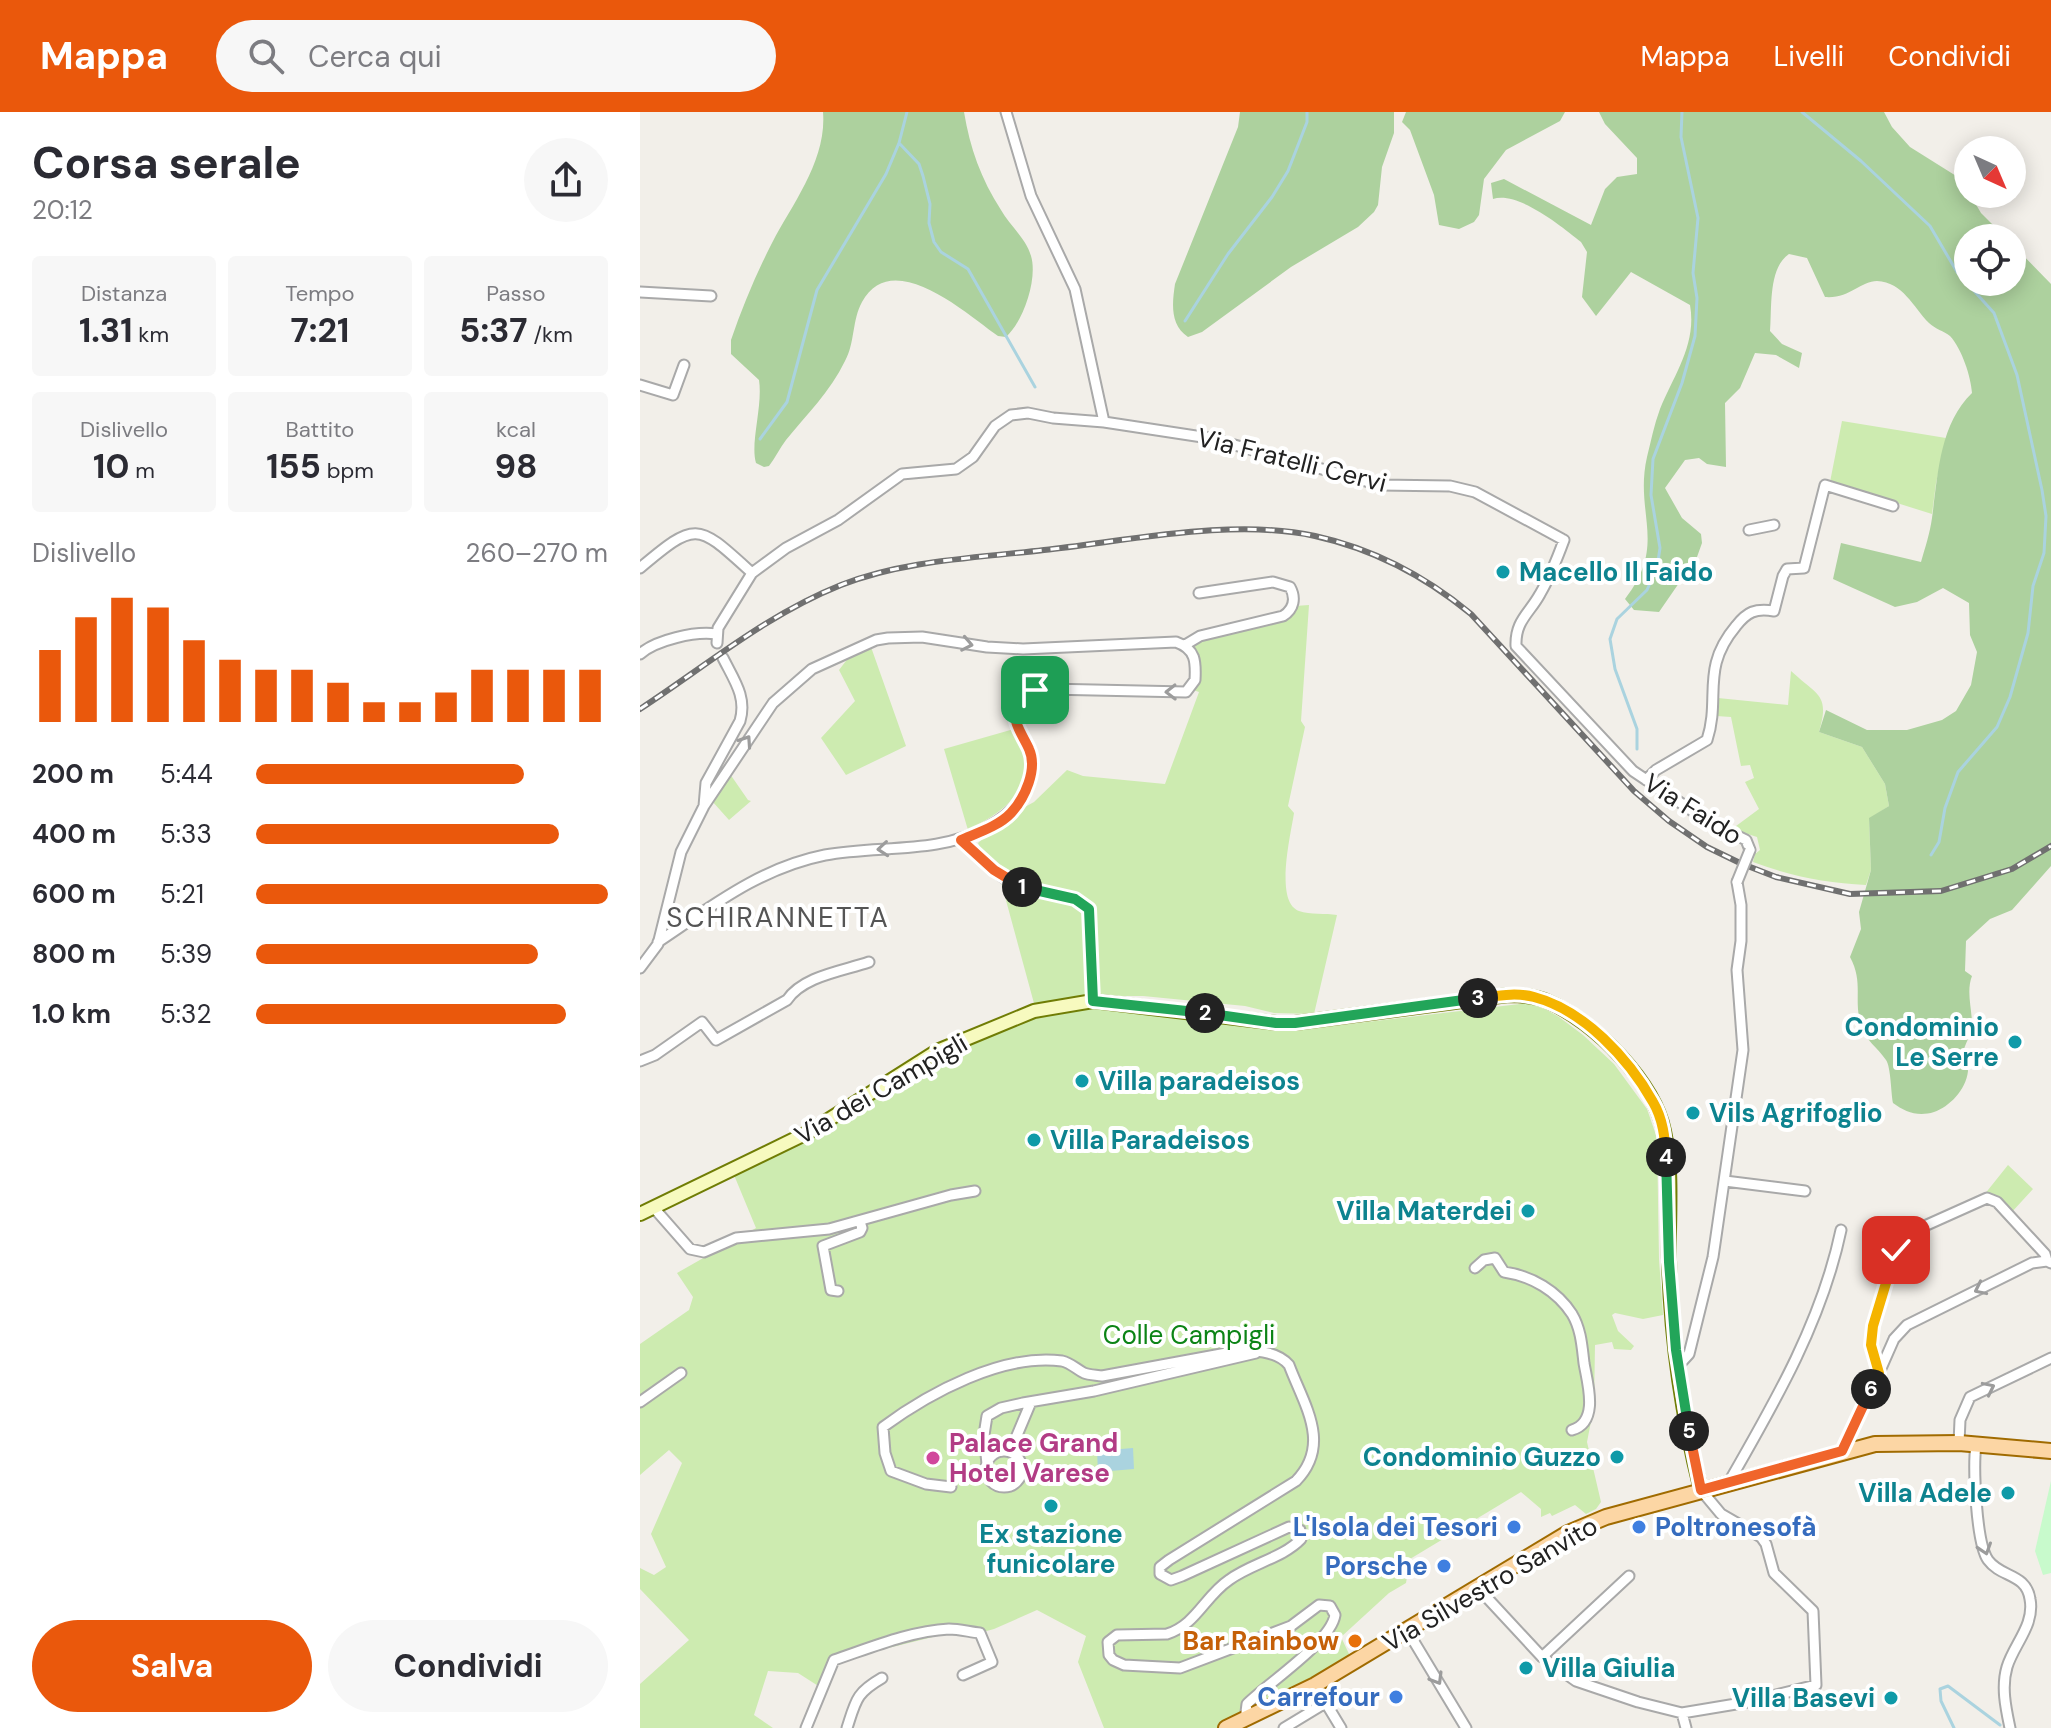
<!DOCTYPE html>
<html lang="it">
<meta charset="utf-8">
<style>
:root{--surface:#fff;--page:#f7f7f7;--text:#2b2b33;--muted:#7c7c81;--accent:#ea580c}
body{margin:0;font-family:"DM Sans",sans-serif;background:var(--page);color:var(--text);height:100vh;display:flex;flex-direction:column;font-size:30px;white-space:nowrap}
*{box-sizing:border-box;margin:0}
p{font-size:26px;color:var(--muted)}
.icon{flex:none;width:44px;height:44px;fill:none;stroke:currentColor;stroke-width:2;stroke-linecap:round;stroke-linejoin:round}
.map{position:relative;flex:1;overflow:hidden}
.side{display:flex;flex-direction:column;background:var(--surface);width:640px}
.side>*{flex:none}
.needle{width:52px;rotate:136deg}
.fabs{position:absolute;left:1314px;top:24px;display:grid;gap:16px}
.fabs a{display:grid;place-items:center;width:72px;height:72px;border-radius:50%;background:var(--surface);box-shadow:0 4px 20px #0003;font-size:40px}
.pin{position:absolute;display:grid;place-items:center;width:68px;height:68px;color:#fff;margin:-34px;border-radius:16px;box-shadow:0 4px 12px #0006}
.km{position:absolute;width:40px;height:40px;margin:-20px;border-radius:50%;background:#222;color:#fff;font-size:22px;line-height:40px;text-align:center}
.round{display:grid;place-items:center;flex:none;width:84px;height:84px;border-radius:42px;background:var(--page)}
.overview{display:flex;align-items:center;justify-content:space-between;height:136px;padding:0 32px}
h1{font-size:44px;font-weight:700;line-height:60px}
.stats{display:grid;grid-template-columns:repeat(3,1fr);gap:12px;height:136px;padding:8px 32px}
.stats div{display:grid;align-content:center;border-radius:8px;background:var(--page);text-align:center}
.stats b{font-size:34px;font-weight:700}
.stats small{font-size:22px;font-weight:400}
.stats p{font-size:22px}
.chart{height:224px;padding:16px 32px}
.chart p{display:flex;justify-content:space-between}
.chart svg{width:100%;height:144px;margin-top:8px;stroke:var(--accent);stroke-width:6}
.button{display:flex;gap:16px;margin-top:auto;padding:16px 32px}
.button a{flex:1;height:92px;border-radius:48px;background:var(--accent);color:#fff;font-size:32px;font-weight:700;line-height:92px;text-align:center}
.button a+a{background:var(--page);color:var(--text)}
ul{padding:0 32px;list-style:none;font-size:26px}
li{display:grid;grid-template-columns:128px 96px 1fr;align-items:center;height:60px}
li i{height:20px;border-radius:10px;background:var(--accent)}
header{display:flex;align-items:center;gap:48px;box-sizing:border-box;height:112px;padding:0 40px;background:var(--accent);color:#fff}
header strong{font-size:38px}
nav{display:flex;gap:44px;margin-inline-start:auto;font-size:28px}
.search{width:560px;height:72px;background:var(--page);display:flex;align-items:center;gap:20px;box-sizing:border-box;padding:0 28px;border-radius:44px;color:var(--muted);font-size:30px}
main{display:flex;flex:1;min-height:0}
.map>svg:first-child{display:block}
.grass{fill:#cdebb0}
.forest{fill:#add19e}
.park{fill:#c8facc}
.water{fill:#aad3df}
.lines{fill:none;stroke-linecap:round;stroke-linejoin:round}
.stream{stroke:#aad3df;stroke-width:3}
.street-casing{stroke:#a9a9a9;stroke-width:13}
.secondary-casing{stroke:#707d05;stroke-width:16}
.primary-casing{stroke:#a06b00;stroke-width:18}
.street{stroke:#fff;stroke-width:9}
.secondary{stroke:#f7fabf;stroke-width:12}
.primary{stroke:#fcd6a4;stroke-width:14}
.rail-casing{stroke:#707070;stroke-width:6}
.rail{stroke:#fff;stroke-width:3;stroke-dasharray:9;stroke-linecap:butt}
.street-bridge-casing{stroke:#a9a9a9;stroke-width:13;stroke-linecap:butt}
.street-bridge{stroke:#fff;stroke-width:9}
.oneway{stroke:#9c9c9c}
.split-1-casing{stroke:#fff;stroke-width:16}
.split-2-casing{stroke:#fff;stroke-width:16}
.split-3-casing{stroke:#fff;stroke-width:16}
.split-4-casing{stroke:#fff;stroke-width:16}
.split-5-casing{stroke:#fff;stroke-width:16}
.split-6-casing{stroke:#fff;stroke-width:16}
.split-7-casing{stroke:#fff;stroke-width:16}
.split-1{stroke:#f0652b;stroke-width:10}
.split-2{stroke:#22a559;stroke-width:10}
.split-3{stroke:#22a559;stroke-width:10}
.split-4{stroke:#f5b400;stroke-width:10}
.split-5{stroke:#22a559;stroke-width:10}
.split-6{stroke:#f0652b;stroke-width:10}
.split-7{stroke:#f5b400;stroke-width:10}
.culture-dot{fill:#0f9aa8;stroke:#fff;stroke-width:3}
.hotel-dot{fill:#d1479c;stroke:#fff;stroke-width:3}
.shop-dot{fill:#3f7fe0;stroke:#fff;stroke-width:3}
.food-dot{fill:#e8710a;stroke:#fff;stroke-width:3}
.labels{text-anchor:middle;stroke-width:8;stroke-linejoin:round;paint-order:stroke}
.street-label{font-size:26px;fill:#222;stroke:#fff}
.culture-label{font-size:26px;font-weight:bold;fill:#0d838f;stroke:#fff;text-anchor:start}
.park-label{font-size:26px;fill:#0c8416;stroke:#fff}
.hotel-label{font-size:26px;font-weight:bold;fill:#b23c85;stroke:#fff;text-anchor:start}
.shop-label{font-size:26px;font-weight:bold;fill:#366cbe;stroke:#fff;text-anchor:end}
.food-label{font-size:26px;font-weight:bold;fill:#c56008;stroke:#fff;text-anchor:end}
.neighbourhood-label{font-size:28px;letter-spacing:2px;fill:#555;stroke:#fff}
</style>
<header>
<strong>Mappa</strong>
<div class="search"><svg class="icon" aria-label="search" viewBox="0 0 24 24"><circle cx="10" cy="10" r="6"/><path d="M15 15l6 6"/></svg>Cerca qui</div>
<nav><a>Mappa</a><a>Livelli</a><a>Condividi</a></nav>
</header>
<main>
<section class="side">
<div class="overview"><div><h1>Corsa serale</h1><p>20:12</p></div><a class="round"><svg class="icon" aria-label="share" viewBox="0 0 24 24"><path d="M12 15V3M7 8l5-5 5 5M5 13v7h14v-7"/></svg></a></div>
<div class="stats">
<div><p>Distanza</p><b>1.31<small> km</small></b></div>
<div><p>Tempo</p><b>7:21</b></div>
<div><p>Passo</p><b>5:37<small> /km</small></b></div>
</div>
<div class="stats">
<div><p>Dislivello</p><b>10<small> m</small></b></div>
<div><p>Battito</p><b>155<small> bpm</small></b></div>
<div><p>kcal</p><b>98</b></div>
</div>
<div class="chart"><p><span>Dislivello</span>260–270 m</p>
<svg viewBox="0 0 160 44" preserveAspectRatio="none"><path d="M5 44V22M15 44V12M25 44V6M35 44V9M45 44V19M55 44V25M65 44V28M75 44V28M85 44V32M95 44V38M105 44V38M115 44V35M125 44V28M135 44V28M145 44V28M155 44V28"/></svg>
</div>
<ul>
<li><b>200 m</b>5:44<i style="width:76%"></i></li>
<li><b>400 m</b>5:33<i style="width:86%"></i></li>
<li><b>600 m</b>5:21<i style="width:100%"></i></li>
<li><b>800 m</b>5:39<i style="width:80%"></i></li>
<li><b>1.0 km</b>5:32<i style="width:88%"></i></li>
</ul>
<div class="button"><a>Salva</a><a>Condividi</a></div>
</section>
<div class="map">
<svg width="1411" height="1616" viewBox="0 0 1411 1616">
<rect width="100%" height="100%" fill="#f2efe9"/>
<path class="grass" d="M1202,309L1306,326L1296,371L1292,402L1190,370Z
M669,493L661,609L665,615L648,694L654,701C651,722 634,790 659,799C670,803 686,801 697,803L674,902L634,901L605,894L503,884H457L450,794C434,780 418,782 397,776C375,770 347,754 338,731L370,703L394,690L427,658L443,664L525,672L559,580L550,577L555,568L545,533L552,527L643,504L655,494Z
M231,535L266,634L206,663L181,626L215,589L199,558L209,545Z
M1151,559C1178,584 1190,582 1179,620L1222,635L1245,672L1249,694L1229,707L1231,758L1226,773C1187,771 1150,764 1113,750L1115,742L1120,738L1117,725L1092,717L1119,697L1105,670L1114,666L1110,653L1101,654L1091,605L1076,604L1078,586L1148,593Z
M374,617C400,670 375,694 328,718L304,637Z
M90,662L108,688L111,689L89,708L72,689Z
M361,770L387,783L438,794L446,801L453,885L395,895Z
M456,891L639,918L676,916L888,891L898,893L919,905L943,923L974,952L1007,997L1017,1026L1019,1147L1023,1203L1003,1207L975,1201L972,1203L978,1219L994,1234L991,1238L974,1237L972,1230L955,1233L954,1294L947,1330L961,1390L956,1397L946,1402L935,1393L912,1404L910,1401L901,1405V1397L881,1380L770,1447L766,1471L749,1481L701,1525L710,1544L642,1588L578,1616H464L438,1550L446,1524L397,1498L354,1517L336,1522L309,1521L196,1549L183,1577L158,1561L128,1559L114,1603L133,1616H0V1572L49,1528L0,1477V1456L14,1463L26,1455L11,1422L42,1351L29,1338L0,1363V1232L49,1198L53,1185L37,1161L116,1116L94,1063L170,1028L297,942L394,902Z
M1368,1053L1393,1077L1371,1101L1344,1083Z"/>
<path class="forest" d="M183,0H324C330,36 341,67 361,98C370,114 386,126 391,144C398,167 383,210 366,225L358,224C327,202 252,134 222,190C212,208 215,231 205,249C190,280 167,302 146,328C140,336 135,346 129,354L124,355L116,351C110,331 123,294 119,268L91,242V228C102,196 116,162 132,131C153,91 187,48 183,0Z
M600,0H754V21L742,55L738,93L734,100L718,115L651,155L562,220L548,225C530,213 532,192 535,172L598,15Z
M766,0H925L920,9L866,38L844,67L839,103L834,110L819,117L799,113L794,83L770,18L762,10Z
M959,0H1244L1252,15L1270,35L1321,67L1341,101L1366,126H1328V170H1372V132L1411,172V754L1372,798L1350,807L1326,829L1325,859L1332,864C1326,879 1332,897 1332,912C1332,923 1324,932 1323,942C1323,949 1328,953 1328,959C1326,978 1309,995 1294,1000C1278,1005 1265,1000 1253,991C1251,982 1251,955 1246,948C1238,936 1225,928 1221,913C1213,887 1224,871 1210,845L1221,817L1219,800L1231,758L1229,706L1249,694L1245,672L1222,635L1179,620L1186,598L1227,618H1267L1302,608L1316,599L1331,573L1337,540L1330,523L1329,491L1303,476L1277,490L1255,495L1193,467L1201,431L1281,450C1285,436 1290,421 1292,406C1298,364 1299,313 1332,281C1331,265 1322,237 1310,224C1304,219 1295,217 1289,211C1273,195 1263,170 1237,169C1221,169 1209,187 1185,185L1167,146L1149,142C1128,156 1132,196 1130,219L1142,232L1162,241L1159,256L1136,243L1115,241L1100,276L1085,291L1086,355L1067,352L1059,346L1045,348L1025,376L1042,406L1061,422L1062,431L1057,445L1019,500L994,498L985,487C1028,432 994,402 1007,345C1011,329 1014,313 1020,297C1034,263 1057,232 1050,193L991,160L956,204L942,185L947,140L941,130C921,114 878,79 853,87L851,71L864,67L951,113L965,77L977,65L997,62V46L965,12Z"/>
<path class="park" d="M1411,1369V1461L1403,1463L1395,1439Z"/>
<path class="water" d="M493,1336L494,1357L458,1360L457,1339Z"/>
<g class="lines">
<path class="stream" d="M267,0L259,31L279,52L283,64L290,92L289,111L294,130L301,140L328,157L395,275
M1162,0L1221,49L1290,114L1317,160L1354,201L1377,263L1402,378L1406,404L1404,441L1393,474L1388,521L1370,585L1357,615L1318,660L1305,696L1299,730L1291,743
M545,209L588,142L632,85L648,59L667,10V0
M120,327L147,290L177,178L246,62L259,31
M997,637V617L975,557L970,527L977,507L1007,478L1017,456L1020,436L1011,383L1013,347L1042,271L1055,224L1057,186L1053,161L1058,106L1041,25L1042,0
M1314,1616L1301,1589L1300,1577L1308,1574L1360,1613"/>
<defs>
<path id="street" d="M0,180L71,184
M0,273L33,283L44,253
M464,310L569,326L740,373L810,374L835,380L922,427L924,428C917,447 910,465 900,482C889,502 875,509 876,534L993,659L1069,710L1106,728L1110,738
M1109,418L1134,413
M0,456C57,408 57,411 112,461
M77,531L78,516L112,461L146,436L198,408L262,362L316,357L333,345L355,314L371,303L388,301L413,306L464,310L435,177L391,84L366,0
M545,533L560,524L643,504C654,497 656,486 650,475L633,470L559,481
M0,542C16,528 55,519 76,522
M1006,668L1016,658L1067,628C1081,585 1060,557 1096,514C1107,500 1115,496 1134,499L1143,464L1147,457L1164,456L1185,373L1253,394
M64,694L66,671L100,609C107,585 94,568 83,546
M321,728C339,742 355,763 376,773C398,783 432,778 449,797L453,889
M0,856L18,832L41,740L64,694L133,591L172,557L236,528L248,526L282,525L347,535L383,537L536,530C556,537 556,550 555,568L546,580L408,577C398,578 389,580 381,588C364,606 389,626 392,644C397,677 373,702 346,716C298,742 238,733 185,743C120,756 72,794 18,830
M0,949L15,943L62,910L76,928L147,888C163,864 203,859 229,850
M1085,1069L1165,1079
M14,1096L50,1137L64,1140L96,1126L189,1117L311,1083L335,1079
M835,1156L844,1148L855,1146L864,1160C892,1164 917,1179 932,1202C941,1217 942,1234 944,1251C947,1270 960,1310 932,1318
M198,1179L191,1178L183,1134L220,1120L222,1116L220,1110
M1038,1254L1049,1242L1073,1145L1103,938L1097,858L1101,829V793L1097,770
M1239,1261L1254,1227L1267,1213L1392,1151L1407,1149L1411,1151
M0,1290L41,1261
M1319,1331L1320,1308L1330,1285L1411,1246
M1336,1333C1333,1354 1336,1431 1348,1448C1361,1466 1386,1461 1390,1487C1395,1513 1374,1532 1367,1555C1361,1575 1366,1597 1370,1616
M1202,1339L1239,1261L1231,1233L1233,1214L1260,1125L1347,1086L1357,1090L1405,1142L1407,1149
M346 1357a18 18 0 1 1 36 0a18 18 0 1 1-36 0Z
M370,1340L391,1290
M347,1352L344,1323L347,1304L361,1296L383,1291L454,1279L616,1241
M1089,1370C1135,1290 1182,1209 1201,1118
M311,1375L286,1372L251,1359L245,1341L243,1315C289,1281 363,1241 422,1249C431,1251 436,1257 444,1261C449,1263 456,1263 462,1264L603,1238C619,1239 638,1240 649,1253C664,1293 692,1332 656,1369L529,1448L520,1455V1462L531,1468L542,1464L649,1415L660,1418L661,1427C643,1446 610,1452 589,1468C565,1484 556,1513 527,1522L477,1523L468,1530L469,1543L473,1548L484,1553L540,1556L651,1514L679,1493L690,1494L695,1503C691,1530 628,1571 607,1592L606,1600L608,1607
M838,1476L902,1545L936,1569L998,1590L1042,1601L1108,1590L1176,1573L1173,1499L1134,1461L1126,1432L1121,1425L1081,1402L1061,1378
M767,1518L826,1616
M902,1545L989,1464
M675,1573L701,1616
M1042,1601L1046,1616
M166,1616L194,1548C230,1536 270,1519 309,1517C319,1517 330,1520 340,1521L352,1550L323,1563
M207,1616C216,1588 216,1581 242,1566
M644,1616L687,1590"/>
<path id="secondary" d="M0,1102L169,1020L297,939L394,899L453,889L636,911H655L868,883C882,883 896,884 909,890C955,910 1014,970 1024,1019C1033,1061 1028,1106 1029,1148C1031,1224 1042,1303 1061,1378"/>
<path id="primary" d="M586,1616L675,1573L928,1421L966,1405L1235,1332L1319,1331L1411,1339"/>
</defs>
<use href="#street" class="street-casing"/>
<use href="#secondary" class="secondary-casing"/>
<use href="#primary" class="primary-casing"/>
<use href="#street" class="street"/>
<use href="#secondary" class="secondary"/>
<use href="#primary" class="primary"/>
<defs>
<path id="rail" d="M0,597C66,554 126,503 201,473C264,448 337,446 404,438C487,429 593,406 675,424C734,437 785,464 831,502L994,679L1029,709L1067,735L1100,751L1136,765L1210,782L1301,779L1372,757L1411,734"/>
</defs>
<use href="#rail" class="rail-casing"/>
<use href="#rail" class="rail"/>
<defs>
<path id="street-bridge" d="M1097,770L1110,738"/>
</defs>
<use href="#street-bridge" class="street-bridge-casing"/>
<use href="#street-bridge" class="street-bridge"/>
</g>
<defs><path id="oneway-chevron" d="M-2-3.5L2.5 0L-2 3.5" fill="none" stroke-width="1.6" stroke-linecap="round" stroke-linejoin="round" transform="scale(2)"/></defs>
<g class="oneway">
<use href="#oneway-chevron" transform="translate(327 532) rotate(11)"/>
<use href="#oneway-chevron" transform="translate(531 580) rotate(179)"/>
<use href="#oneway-chevron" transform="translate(106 629) rotate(-56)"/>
<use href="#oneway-chevron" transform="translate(243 737) rotate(175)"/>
<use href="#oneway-chevron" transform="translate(1340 1177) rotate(154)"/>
<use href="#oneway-chevron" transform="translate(1349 1276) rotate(-26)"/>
<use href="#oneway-chevron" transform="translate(1345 1437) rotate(72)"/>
<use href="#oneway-chevron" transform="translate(797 1567) rotate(59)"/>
</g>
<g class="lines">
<defs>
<path id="split-1" d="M382,775L354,758L321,728C337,721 359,714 371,701C385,686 398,657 389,637C384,625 371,609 376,595C379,588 388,583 395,578"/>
<path id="split-2" d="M382,775L435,787L449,797L453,889L565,901"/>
<path id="split-3" d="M565,901L636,911H655L838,886"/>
<path id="split-4" d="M838,886C856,884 876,880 894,885C944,898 989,947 1013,990C1023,1007 1025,1026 1026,1045"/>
<path id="split-5" d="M1026,1045L1029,1150L1036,1238L1049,1319"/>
<path id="split-6" d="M1049,1319L1061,1378L1202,1339L1231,1277"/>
<path id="split-7" d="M1231,1277L1239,1261L1231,1233L1233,1214L1256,1138"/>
</defs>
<use href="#split-1" class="split-1-casing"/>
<use href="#split-2" class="split-2-casing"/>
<use href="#split-3" class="split-3-casing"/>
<use href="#split-4" class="split-4-casing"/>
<use href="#split-5" class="split-5-casing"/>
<use href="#split-6" class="split-6-casing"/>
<use href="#split-7" class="split-7-casing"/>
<use href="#split-1" class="split-1"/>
<use href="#split-2" class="split-2"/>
<use href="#split-3" class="split-3"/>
<use href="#split-4" class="split-4"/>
<use href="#split-5" class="split-5"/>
<use href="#split-6" class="split-6"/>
<use href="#split-7" class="split-7"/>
</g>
<g class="culture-dot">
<circle cx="863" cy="460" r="8"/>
<circle cx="1375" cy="930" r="8"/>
<circle cx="442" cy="969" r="8"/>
<circle cx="1053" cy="1001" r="8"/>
<circle cx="394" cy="1028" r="8"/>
<circle cx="888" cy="1099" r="8"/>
<circle cx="977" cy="1345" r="8"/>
<circle cx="1368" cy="1381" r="8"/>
<circle cx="411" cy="1394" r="8"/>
<circle cx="886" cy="1556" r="8"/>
<circle cx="1251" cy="1586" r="8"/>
</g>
<circle class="hotel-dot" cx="293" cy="1346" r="8"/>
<g class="shop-dot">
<circle cx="874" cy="1415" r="8"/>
<circle cx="999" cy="1415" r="8"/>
<circle cx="804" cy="1454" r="8"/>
<circle cx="756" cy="1585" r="8"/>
</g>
<circle class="food-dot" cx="715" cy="1529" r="8"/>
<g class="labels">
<g class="street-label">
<text transform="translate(652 348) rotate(14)" y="9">Via Fratelli Cervi</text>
<text transform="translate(1053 697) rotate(32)" y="9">Via Faido</text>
<text transform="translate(241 977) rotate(-30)" y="9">Via dei Campigli</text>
<text transform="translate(850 1472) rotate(-30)" y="9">Via Silvestro Sanvito</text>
</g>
<g class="culture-label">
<text x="879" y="469">Macello Il Faido</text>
<text x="1359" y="924" text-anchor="end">Condominio<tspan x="1359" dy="30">Le Serre</tspan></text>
<text x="458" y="978">Villa paradeisos</text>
<text x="1069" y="1010">Vils Agrifoglio</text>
<text x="410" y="1037">Villa Paradeisos</text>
<text x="872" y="1108" text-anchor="end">Villa Materdei</text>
<text x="961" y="1354" text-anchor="end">Condominio Guzzo</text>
<text x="1352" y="1390" text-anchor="end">Villa Adele</text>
<text x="411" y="1431" text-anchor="middle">Ex stazione<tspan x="411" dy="30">funicolare</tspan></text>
<text x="902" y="1565">Villa Giulia</text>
<text x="1235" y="1595" text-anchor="end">Villa Basevi</text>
</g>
<g class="park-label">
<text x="549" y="1232">Colle Campigli</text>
</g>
<g class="hotel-label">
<text x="309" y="1340">Palace Grand<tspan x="309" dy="30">Hotel Varese</tspan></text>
</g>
<g class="shop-label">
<text x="858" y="1424">L'Isola dei Tesori</text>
<text x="1015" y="1424" text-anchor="start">Poltronesofà</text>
<text x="788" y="1463">Porsche</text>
<text x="740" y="1594">Carrefour</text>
</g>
<g class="food-label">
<text x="699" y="1538">Bar Rainbow</text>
</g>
<g class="neighbourhood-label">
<text x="138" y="815">SCHIRANNETTA</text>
</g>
</g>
</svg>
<div class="fabs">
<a><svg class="needle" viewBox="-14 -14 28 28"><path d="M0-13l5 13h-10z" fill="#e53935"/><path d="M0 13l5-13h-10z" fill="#7c7c81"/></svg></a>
<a><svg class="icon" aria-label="locate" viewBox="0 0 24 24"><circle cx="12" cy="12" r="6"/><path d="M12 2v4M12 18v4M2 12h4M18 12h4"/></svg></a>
</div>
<div class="pin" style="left:395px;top:578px;background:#1e9e55"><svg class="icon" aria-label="arrive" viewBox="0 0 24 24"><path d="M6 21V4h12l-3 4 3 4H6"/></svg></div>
<div class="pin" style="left:1256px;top:1138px;background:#d93025"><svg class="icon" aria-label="check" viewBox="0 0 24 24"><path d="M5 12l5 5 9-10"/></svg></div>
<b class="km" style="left:382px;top:775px">1</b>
<b class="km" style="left:565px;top:901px">2</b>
<b class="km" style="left:838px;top:886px">3</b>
<b class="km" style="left:1026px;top:1045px">4</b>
<b class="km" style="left:1049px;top:1319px">5</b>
<b class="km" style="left:1231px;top:1277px">6</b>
</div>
</main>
